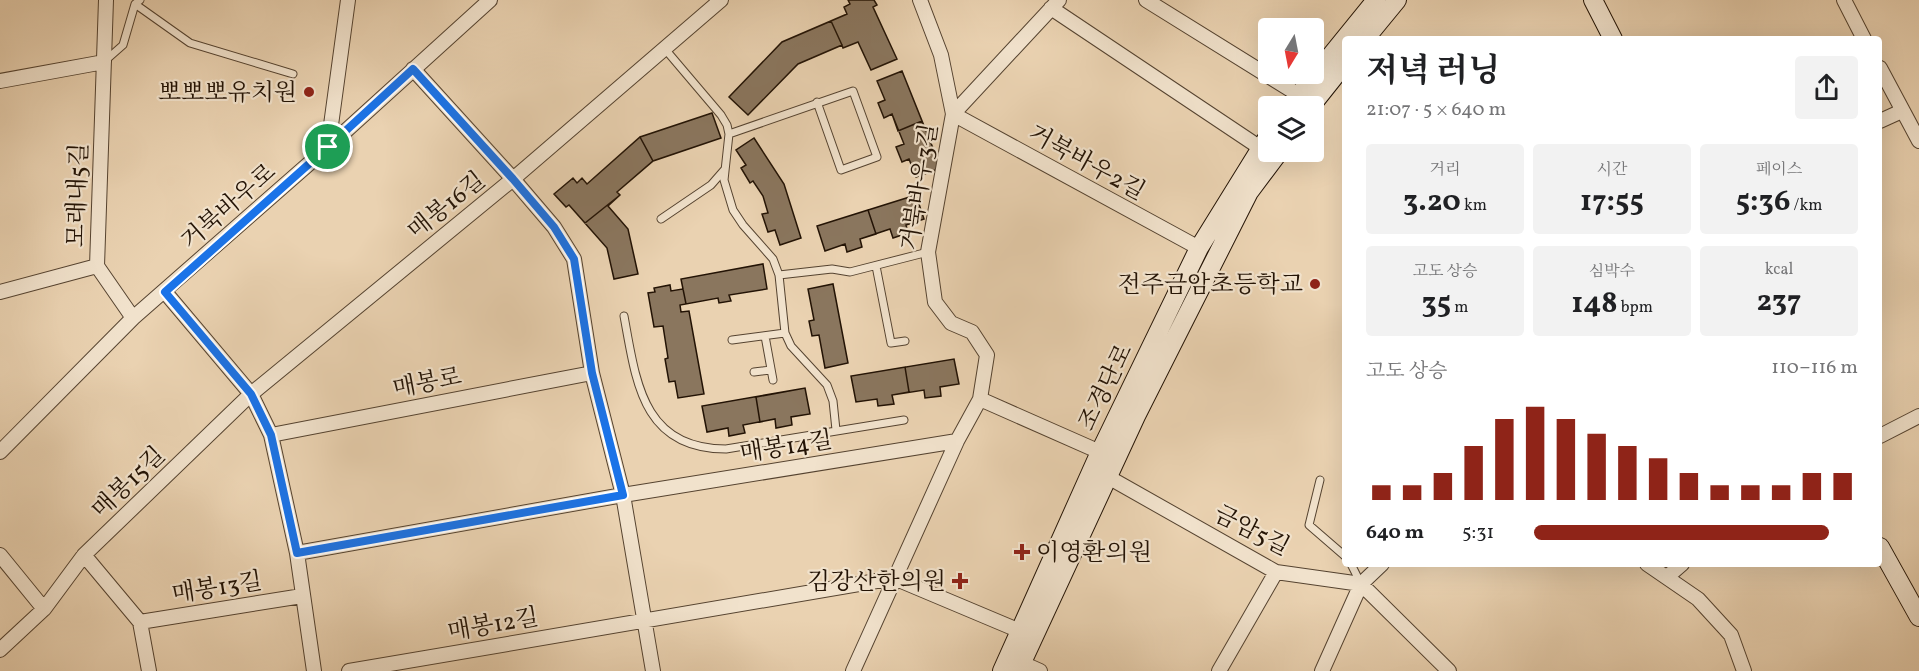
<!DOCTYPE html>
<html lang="ko">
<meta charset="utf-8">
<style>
:root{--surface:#fff;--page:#f2f2f2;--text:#202124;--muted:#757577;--accent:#8f2418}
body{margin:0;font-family:Vollkorn,"Noto Serif KR",serif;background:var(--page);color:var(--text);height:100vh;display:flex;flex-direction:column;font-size:22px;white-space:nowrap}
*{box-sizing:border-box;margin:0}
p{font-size:20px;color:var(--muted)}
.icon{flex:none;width:33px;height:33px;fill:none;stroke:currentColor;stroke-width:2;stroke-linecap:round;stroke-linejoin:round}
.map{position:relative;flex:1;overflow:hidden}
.sheet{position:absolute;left:1342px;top:36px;width:540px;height:531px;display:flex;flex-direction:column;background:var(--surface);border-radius:6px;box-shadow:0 6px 24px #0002}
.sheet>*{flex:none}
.needle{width:39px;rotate:190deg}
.buttons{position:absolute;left:1258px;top:18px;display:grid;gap:12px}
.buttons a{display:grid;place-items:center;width:66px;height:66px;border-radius:6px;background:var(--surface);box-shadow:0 6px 24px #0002;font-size:30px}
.pin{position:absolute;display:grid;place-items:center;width:51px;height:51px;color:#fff;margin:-26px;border:3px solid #fff;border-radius:50%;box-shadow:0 2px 6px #0007}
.round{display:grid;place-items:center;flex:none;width:63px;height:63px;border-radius:6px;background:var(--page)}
.headline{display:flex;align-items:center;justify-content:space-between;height:102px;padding:0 24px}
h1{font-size:33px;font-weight:700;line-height:45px}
.stats{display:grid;grid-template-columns:repeat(3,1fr);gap:9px;height:102px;padding:6px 24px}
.stats div{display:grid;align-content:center;border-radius:6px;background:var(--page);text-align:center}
.stats b{font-size:30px;font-weight:700}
.stats small{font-size:16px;font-weight:400}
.stats p{font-size:16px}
.chart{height:168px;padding:12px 24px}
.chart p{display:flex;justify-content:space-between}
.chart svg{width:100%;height:108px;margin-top:6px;stroke:var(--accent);stroke-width:6}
ul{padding:0 24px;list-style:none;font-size:20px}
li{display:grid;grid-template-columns:96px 72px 1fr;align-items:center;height:45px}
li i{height:15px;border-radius:8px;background:var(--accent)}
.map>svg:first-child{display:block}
.building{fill:#8a765e;stroke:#231305;stroke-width:1.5}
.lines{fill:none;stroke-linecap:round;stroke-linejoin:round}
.lane-casing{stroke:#554330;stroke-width:9}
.street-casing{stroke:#554330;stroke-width:16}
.secondary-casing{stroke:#231305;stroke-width:20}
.lane{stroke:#f1e2cc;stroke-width:7}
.street{stroke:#f1e2cc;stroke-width:14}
.secondary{stroke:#f1e2cc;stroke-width:18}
.route-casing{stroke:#fff;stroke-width:12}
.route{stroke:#1a73e8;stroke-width:8}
.poi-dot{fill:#8f2418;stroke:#f1e2cc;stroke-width:2}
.labels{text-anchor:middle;stroke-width:4.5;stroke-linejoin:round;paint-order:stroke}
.poi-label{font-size:24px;fill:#231305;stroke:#f1e2cc;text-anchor:end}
.street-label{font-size:24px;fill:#231305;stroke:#f1e2cc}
</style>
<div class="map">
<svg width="1919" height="671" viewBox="0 0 1919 671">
<rect width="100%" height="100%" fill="#ead2b1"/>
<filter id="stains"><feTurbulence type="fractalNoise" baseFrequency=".00333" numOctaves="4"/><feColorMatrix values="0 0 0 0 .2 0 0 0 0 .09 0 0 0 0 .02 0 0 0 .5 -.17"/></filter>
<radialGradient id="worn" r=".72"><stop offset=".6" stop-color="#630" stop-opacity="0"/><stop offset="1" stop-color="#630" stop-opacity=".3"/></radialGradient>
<path class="building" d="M848,0H874L877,5L873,7L897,59L871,70L858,42L843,48L842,45L798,64L748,115L729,97L782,42L847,14L844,7L850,4Z
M831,21L842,45L798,64L748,115L729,97L782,42Z
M902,71L941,168L916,177L909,159L902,162L896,147L904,144L892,114L884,118L878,103L885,100L877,81Z
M902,71L922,121L898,131L892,114L884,118L878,103L885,100L877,81Z
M712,113L721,138L653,161L617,192L620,195L608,206L628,229L638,274L614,279L607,248L569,205L566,207L554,194L573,178L577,183L582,178L587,184L640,137Z
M712,113L721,138L653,161L640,137Z
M640,137L653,161L617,192L620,195L585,223L569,205L566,207L554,194L573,178L577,183L582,178L587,184Z
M754,138L784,184L801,238L780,245L775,230L768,232L762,214L768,213L763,196L753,181L750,183L741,168L746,165L736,150Z
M916,195L924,219L906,225L908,233L893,238L890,229L860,239L862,247L847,252L845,244L825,251L817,226Z
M868,210L876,234L860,239L862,247L847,252L845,244L825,251L817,226Z
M763,264L767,289L729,295L731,301L719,303L718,298L680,305L681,312L689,311L704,394L678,398L675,381L669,382L665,359L668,358L663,326L654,327L648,293L655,292L654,288L670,285L671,291L683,289L681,279Z
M763,264L767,289L729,295L731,301L719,303L718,298L686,304L681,279Z
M833,284L848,363L825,368L819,335L812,336L809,321L814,320L808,289Z
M954,359L959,384L940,387L941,396L925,398L924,390L892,395L894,404L878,406L877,399L856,402L851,376Z
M905,367L909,392L892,395L894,404L878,406L877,399L856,402L851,376Z
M805,388L810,414L791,417L792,425L776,428L775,419L743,425L745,433L729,436L728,428L707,432L702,406Z
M805,388L810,414L791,417L792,425L776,428L775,419L760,422L756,397Z"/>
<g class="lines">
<defs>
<path id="lane" d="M135,4L190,43L293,74
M665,49L721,115L727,125L729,134L724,180L733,210L743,225L773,259L779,275L785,333L791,346L827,385L833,401L836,430
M106,60L123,45L135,4L140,0
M729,134L853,91L877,157L841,170L817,102
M661,219L711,185L725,169
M876,266L891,343L905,341
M779,275L832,269L850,272L928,252
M624,316C636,381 642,449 726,449L904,420
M765,336L773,380
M732,340L785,333
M754,372L771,370
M1320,480L1309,525L1346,557
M1351,564L1361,584"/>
<path id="street" d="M106,0L97,266L133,318
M920,0L941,55L953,114L928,252L935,302L951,323L972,332L987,355L980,399L1100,452L1108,477L1276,572L1361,584L1449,671
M1059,0L953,114L1199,248
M1146,0L1299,95
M1844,0L1864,39
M1051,8L1259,147
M1880,68L1919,141
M413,69L513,179L554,227L574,259L592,373L623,495L653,671
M0,81L104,62
M1880,121L1902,111
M328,147L348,0
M0,292L97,266
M165,292L251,394L271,435L297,553L314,671
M271,435L592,373
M1880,436L1919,416
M0,452L133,318L328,147L490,0
M297,553L623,495L957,441
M0,555L44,609
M84,555L140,622L149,671
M1647,564L1698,599L1731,635L1744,671
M1667,577L1682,564
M140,622L302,596
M0,650L44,609L84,555L251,394L513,179L721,0
M1022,663L1040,671
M349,671L894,578L1020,631
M853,671L957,441L980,399
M1219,671L1276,572
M1322,671L1361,584L1382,564"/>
<path id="secondary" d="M1593,0L1613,39
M1365,39L1397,0
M1290,106L1376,0
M1311,106L1346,62
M1880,547L1919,617
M1002,671L1100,452L1199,248L1269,135
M1018,671L1136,416L1249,192L1279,152"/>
</defs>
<use href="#lane" class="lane-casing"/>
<use href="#street" class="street-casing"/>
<use href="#secondary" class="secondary-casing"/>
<use href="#lane" class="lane"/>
<use href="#street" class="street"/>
<use href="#secondary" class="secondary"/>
</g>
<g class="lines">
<defs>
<path id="route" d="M413,69L513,179L554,227L574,259L592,373L623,495L297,553L271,435L251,394L165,292L328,147Z"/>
</defs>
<use href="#route" class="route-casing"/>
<use href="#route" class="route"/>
</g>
<g class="poi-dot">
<circle cx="309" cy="92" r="6"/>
<circle cx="1315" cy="284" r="6"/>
<path d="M1019 543h6v6h6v6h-6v6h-6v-6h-6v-6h6z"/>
<path d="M957 572h6v6h6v6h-6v6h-6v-6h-6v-6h6z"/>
</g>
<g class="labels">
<g class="poi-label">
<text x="297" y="100">뽀뽀뽀유치원</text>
<text x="1303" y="292">전주금암초등학교</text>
<text x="1036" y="560" text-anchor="start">이영환의원</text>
<text x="946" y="589">김강산한의원</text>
</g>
<g class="street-label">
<text transform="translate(1087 162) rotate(29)" y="8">거북바우2길</text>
<text transform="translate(919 187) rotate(-81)" y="8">거북바우3길</text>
<text transform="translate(77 195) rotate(-88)" y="8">모래내5길</text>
<text transform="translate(446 205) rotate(-39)" y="8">매봉16길</text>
<text transform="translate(228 206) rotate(-41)" y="8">거북바우로</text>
<text transform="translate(427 382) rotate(-11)" y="8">매봉로</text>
<text transform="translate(1105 387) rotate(-64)" y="8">조경단로</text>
<text transform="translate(786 446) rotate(-9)" y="8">매봉14길</text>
<text transform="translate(128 482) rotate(-44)" y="8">매봉15길</text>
<text transform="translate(1252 530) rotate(27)" y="8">금암5길</text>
<text transform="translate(217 587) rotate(-9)" y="8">매봉13길</text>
<text transform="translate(493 624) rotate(-10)" y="8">매봉12길</text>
</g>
</g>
<rect width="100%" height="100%" filter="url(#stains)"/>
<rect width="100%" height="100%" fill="url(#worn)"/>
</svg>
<div class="buttons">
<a><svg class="needle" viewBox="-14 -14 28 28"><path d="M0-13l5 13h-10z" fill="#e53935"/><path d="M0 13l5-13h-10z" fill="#757577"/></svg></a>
<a><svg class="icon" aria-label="layers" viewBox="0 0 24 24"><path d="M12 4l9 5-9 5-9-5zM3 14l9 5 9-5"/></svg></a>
</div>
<div class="pin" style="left:328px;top:147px;background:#1e9e55"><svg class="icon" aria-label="arrive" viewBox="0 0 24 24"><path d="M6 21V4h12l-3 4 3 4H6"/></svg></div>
<section class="sheet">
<div class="headline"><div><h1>저녁 러닝</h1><p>21:07 · 5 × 640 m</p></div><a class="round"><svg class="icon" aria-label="share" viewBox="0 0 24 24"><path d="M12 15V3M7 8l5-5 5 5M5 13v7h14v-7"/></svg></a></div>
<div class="stats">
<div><p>거리</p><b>3.20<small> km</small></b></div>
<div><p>시간</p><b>17:55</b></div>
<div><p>페이스</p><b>5:36<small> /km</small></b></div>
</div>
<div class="stats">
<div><p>고도 상승</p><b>35<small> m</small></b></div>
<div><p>심박수</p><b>148<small> bpm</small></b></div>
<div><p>kcal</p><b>237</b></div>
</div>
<div class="chart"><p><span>고도 상승</span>110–116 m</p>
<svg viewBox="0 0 160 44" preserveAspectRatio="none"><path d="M5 44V38M15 44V38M25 44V33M35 44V22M45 44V11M55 44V6M65 44V11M75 44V17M85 44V22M95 44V27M105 44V33M115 44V38M125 44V38M135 44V38M145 44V33M155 44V33"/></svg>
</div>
<ul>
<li><b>640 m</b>5:31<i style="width:91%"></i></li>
</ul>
</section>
</div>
